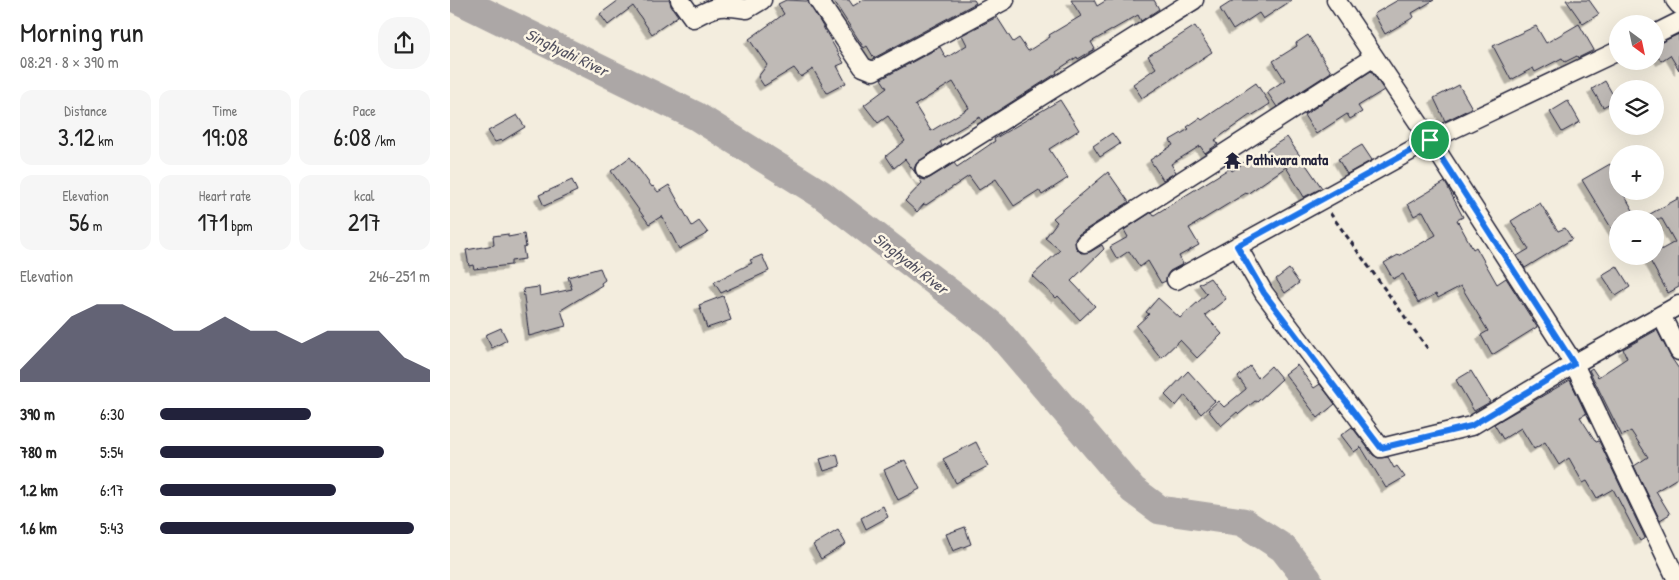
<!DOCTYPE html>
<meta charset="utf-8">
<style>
:root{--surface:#fff;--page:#f6f6f6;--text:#222;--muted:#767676;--accent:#22223b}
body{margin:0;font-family:"Patrick Hand",sans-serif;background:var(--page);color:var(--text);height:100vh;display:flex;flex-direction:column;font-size:19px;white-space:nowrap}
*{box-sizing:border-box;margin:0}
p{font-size:16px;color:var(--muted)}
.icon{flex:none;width:28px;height:28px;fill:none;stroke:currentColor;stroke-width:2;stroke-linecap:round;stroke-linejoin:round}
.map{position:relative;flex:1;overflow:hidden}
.panel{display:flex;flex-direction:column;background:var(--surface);width:450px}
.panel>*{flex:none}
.needle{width:32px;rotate:147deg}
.buttons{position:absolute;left:1159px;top:15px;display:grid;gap:10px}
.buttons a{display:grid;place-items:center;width:55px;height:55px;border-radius:50%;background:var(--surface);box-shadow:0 5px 20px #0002;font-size:25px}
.pin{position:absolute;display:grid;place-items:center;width:42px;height:42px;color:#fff;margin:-21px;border:2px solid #fff;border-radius:50%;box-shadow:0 1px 5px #0007}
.round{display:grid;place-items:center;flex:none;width:52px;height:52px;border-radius:20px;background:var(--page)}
.head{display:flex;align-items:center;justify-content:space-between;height:85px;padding:0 20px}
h1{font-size:28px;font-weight:600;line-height:38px}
.figures{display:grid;grid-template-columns:repeat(3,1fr);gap:8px;height:85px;padding:5px 20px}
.figures div{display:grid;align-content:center;border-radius:12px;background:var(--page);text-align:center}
.figures b{font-size:25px;font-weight:600}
.figures small{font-size:14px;font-weight:400}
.figures p{font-size:14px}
.chart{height:140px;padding:10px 20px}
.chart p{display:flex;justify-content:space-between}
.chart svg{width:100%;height:90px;margin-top:5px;fill:var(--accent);opacity:.7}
ul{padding:0 20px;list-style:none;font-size:16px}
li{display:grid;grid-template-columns:80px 60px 1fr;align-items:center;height:38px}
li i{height:12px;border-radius:6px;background:var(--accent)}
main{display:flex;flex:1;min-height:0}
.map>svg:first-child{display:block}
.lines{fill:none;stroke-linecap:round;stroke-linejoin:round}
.river{stroke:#aca7a6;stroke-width:29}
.building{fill:#bfbab6;stroke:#22223b;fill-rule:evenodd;filter:url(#shadow)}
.street-casing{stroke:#22223b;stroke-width:21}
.path{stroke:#22223b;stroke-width:3;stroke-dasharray:5 4;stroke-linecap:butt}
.street{stroke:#fcf5e5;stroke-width:18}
.route-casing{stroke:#fff;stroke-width:10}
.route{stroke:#1a73e8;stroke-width:6}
.labels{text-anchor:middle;stroke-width:5;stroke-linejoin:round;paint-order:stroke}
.poi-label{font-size:15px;font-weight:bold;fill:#22223b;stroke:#fcf5e5;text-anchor:start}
.water-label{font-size:16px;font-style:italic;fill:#525160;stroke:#fcf5e5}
</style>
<main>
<section class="panel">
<div class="head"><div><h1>Morning run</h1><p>08:29 · 8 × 390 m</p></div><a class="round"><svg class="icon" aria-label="share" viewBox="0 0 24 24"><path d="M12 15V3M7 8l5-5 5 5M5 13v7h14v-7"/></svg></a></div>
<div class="figures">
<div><p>Distance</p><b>3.12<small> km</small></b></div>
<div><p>Time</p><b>19:08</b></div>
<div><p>Pace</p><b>6:08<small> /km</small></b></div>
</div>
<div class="figures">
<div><p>Elevation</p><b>56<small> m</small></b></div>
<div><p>Heart rate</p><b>171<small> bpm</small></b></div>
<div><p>kcal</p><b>217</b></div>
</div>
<div class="chart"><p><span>Elevation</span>246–251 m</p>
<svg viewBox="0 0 160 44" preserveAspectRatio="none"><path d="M0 44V38L10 25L20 12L30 6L40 6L50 12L60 19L70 19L80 12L90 19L100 19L110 25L120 19L130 19L140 19L150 32L160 38V44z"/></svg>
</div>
<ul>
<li><b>390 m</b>6:30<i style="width:56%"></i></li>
<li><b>780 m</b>5:54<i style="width:83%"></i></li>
<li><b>1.2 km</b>6:17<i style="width:65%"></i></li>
<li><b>1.6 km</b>5:43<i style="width:94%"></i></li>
</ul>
</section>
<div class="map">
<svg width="1229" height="580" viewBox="0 0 1229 580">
<defs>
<filter id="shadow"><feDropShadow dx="-4.5" dy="4.5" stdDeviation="0" flood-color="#0004"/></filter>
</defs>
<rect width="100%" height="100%" fill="#f3edde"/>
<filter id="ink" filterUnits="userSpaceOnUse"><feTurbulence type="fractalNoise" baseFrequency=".02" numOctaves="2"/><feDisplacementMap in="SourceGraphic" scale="10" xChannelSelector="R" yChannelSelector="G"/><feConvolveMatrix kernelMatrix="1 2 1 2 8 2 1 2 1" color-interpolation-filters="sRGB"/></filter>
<g filter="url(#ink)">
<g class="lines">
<path class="river" d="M9,0L246,116L371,194L543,326L683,490L710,510L793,522L833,548L858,580"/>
</g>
<path class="building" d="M169,0H220L221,6L228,16L202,34L183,6L158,25L150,14Z
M336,0L358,1L394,63L387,66L396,83L377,93L363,69L351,77L344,68L314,86L308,77L317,65L299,39L334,14L328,4Z
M383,0H399L403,6L413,0H524L526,3L424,58L417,46L414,48Z
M621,0H644L647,6L657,0H704L709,9L691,21L688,15L641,42L645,49L628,59L627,57L606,71L607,73L532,121L530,117L506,131L490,142L492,145L466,164L464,169L466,174L455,159L444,168L436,156L455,141L438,116L428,123L414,105L437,88L431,79L490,47L496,58L517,45L512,35L547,17L563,42L569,38L578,51L600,37L599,35L631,16ZM503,82L519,108L481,131L465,105Z
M784,0H842L813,19L809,13L783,30L770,9Z
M948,0H984L962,13L964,17L935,34L924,14Z
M1116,0H1139L1149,14L1133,24Z
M1129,24L1144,50L1128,58L1127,56L1115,62L1112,58L1085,72L1083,68L1061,80L1043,46L1086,26L1096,43Z
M745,26L762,52L692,98L683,84L706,68L698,56Z
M1229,34V70L1220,55L1211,61L1205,50V45Z
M858,35L881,72L827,107L817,92L835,80L823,61L847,46L846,43Z
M921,71L934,90L908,106L912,112L900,119L897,114L866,134L854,115Z
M1155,81L1166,100L1153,107L1142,89Z
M806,83L820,104L801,116L800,115L765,140L768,144L755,153L750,146L721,164L726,172L713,180L700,160L723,145L720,140L739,129L737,127L750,118L752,120Z
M1009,85L1022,108L995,121L984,98Z
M610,100L629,130L599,149L618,178L592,195L589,190L564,206L546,179L529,190L519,176L476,205L474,204L467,212L455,201L472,183L467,175L470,179L476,180L504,163L507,167L545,141L544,139Z
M1118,101L1130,122L1112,132L1100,112Z
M67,115L75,127L52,141L51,140L45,142L38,131Z
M662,133L670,144L650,157L643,146Z
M837,137L872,188L854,197L836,167L797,194L796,193L739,228L749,245L729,256L733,264L720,271L717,275L716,281L711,283L698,261L690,267L679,251L667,259L660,247L678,237L674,230L702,212L704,215L780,168L782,171L805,155L806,157Z
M912,145L922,160L897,174L888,159Z
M180,157L202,187L203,186L208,192L219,185L242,226L249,221L258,233L229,249L212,216L199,224L161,171Z
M1160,164L1168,177V191H1172L1188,219H1168V239L1132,180Z
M658,172L679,202L629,234L625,239L626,248L631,253L640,252L652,245L654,249L621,281L645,306L630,320L608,296L606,298L582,276L610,250L595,238L607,222L603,218Z
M122,180L127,191L94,206L89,195Z
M995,182L1013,217L1007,220L1023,249L1026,247L1047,284L1056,278L1087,327L1042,355L1031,335L1038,331L1011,286L988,298L986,294L968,303L953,274L943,279L934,263L948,255L949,256L986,235L973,211L964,216L958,204Z
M1229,198V287L1218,293L1198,257L1205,256V253L1225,242L1212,219H1191Z
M1090,203L1108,231L1115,228L1122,239L1075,268L1067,256L1079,249L1061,221Z
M58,234V237L74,234L76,247L73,248L75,259L61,261V265L24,269L23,265L19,266L16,250L44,245L43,236Z
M312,255L319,271L271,293L264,282L302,263L300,260Z
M1167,266L1180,287L1166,296L1152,275Z
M150,268L155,280L151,283L152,285L111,310L116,326L79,336L73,289L89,287L90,296L122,289L118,277Z
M839,269L849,283L835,293L826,279Z
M760,278L776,299L755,315L772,334L747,358L730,340L711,358L686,326L699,314L696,312L708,298L730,318L757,294L749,284Z
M273,296L281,320L257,328L249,305Z
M51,328L57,340L42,348L35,335Z
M1207,330L1220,356L1229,369V477L1206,491L1220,514L1210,520L1184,466L1198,457L1181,431L1172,436L1139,370L1142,368L1148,377L1177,358L1173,349Z
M847,365L864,388L870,384L885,404L868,418L835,374Z
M800,366L808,378L821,366L832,379L807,402L805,401L789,414L787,412L771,426L758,410L768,401L774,407L796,389V388L788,377Z
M738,371L765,401L751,414L735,395L726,406L715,395Z
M1021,371L1040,402L1024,411L1006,380Z
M1120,380L1136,414L1130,417L1146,442L1149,441L1195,538L1190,541L1163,489L1147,498L1137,481L1133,483L1119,458L1109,465L1095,442L1084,449L1071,428L1053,439L1044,424Z
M902,427L923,455L928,458L938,457L944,468L947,466L955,477L936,488L911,447L904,452L891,435Z
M526,442L538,466L506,483L493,459Z
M387,454L390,466L374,471L370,459Z
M455,460L470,489L448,500L434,470Z
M433,506L438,517L416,529L411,518Z
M515,527L521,544L503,551L496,534Z
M388,530L396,544L371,559L363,545Z"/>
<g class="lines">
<defs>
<path id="street" d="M230,0L243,18C267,5 270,5 297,9L312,0
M368,0L413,67L423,71L555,0
M886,0L980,140L1124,364L1227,580
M1225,0L1229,5
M1205,34L1229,22
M475,169L744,0
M635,243L924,57
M787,246L814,293L931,448L1021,426L1124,364L1229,305
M726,280L980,140L1168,51
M1211,315L1229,351"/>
</defs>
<use href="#street" class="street-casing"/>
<path class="path" d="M880,213L978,349"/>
<use href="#street" class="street"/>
</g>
</g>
<g class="lines" filter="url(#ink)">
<defs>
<path id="route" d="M980,140L1124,364L1021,426L931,448L814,293L787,246Z"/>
</defs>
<use href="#route" class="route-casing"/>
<use href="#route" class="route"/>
</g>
<defs>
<symbol id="temple-bare" viewBox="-9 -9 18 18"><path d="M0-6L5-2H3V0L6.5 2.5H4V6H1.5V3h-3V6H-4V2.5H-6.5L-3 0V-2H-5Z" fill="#22223b" stroke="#fcf5e5" stroke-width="2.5" paint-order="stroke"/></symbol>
</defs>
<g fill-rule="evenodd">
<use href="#temple-bare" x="770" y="148" width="25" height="25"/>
</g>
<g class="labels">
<g class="poi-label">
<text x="796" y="165">Pathivara mata</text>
</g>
<g class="water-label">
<text transform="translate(117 52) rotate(26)" y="6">Singhyahi River</text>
<text transform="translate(461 263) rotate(38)" y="6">Singhyahi River</text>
</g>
</g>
</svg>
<div class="buttons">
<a><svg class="needle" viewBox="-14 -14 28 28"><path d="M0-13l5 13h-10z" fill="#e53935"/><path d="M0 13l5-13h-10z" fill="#767676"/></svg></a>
<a><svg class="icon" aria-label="layers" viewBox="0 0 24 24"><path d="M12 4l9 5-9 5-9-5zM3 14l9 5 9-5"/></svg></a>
<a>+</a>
<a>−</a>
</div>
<div class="pin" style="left:980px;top:140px;background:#1e9e55"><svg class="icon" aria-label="arrive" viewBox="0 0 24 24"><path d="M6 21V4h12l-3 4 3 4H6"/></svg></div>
</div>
</main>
